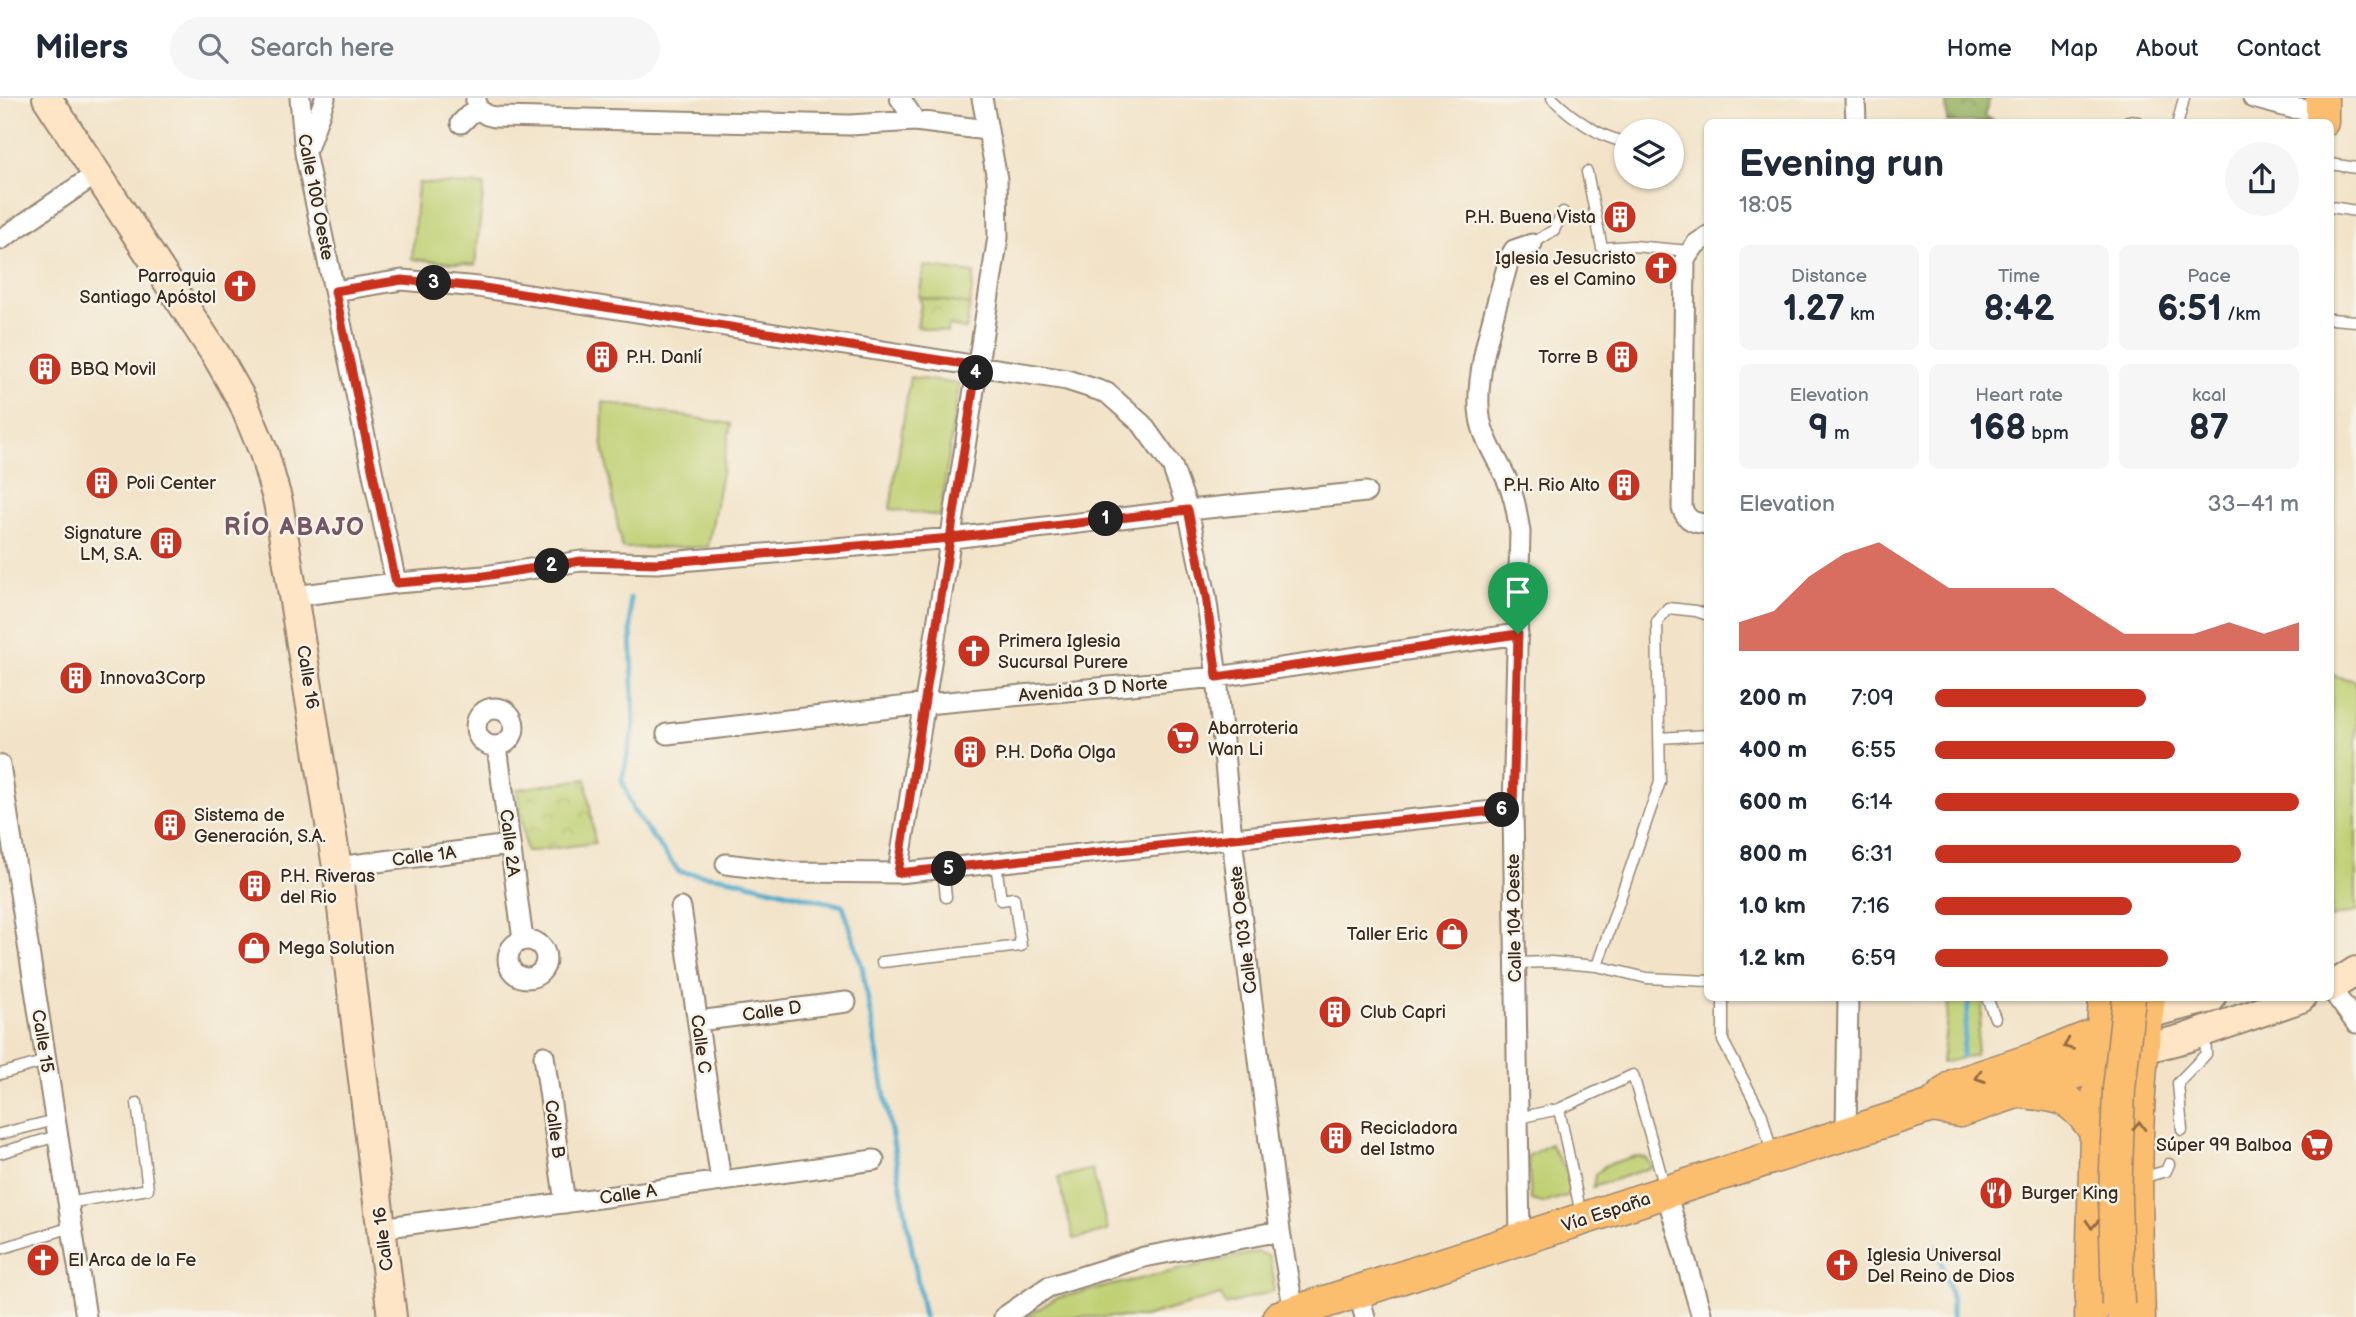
<!DOCTYPE html>
<meta charset="utf-8">
<style>
:root{--surface:#fff;--page:#f6f6f7;--text:#1f2937;--muted:#747a83;--line:#e0e1e3;--accent:#c8321e}
body{margin:0;font-family:"Balsamiq Sans",sans-serif;background:var(--page);color:var(--text);height:100vh;display:flex;flex-direction:column;font-size:26px;white-space:nowrap}
*{box-sizing:border-box;margin:0}
p{font-size:23px;color:var(--muted)}
.icon{flex:none;width:38px;height:38px;fill:none;stroke:currentColor;stroke-width:2;stroke-linecap:round;stroke-linejoin:round}
.map{position:relative;flex:1;overflow:hidden}
.sheet{position:absolute;left:1704px;top:21px;width:630px;height:882px;display:flex;flex-direction:column;background:var(--surface);border-radius:10px;box-shadow:0 2px 5px #0004}
.sheet>*{flex:none}
.controls{position:absolute;left:1614px;top:21px;display:grid;gap:14px}
.controls a{display:grid;place-items:center;width:70px;height:70px;border-radius:50%;background:var(--surface);box-shadow:0 2px 5px #0004;font-size:35px}
.pin{position:absolute;display:grid;place-items:center;width:60px;height:60px;color:#fff;margin:-72px -30px;border-radius:50% 50% 50% 0;rotate:-45deg;box-shadow:0 0 7px #0007}
.pin .icon{rotate:45deg}
.km{position:absolute;width:35px;height:35px;margin:-18px;border-radius:50%;background:#222;color:#fff;font-size:19px;line-height:35px;text-align:center}
.round{display:grid;place-items:center;flex:none;width:74px;height:74px;border-radius:37px;background:var(--page)}
.head{display:flex;align-items:center;justify-content:space-between;height:119px;padding:0 35px}
h1{font-size:38px;font-weight:800;line-height:52px}
.metrics{display:grid;grid-template-columns:repeat(3,1fr);gap:10px;height:119px;padding:7px 35px}
.metrics div{display:grid;align-content:center;border-radius:10px;background:var(--page);text-align:center}
.metrics b{font-size:35px;font-weight:800}
.metrics small{font-size:19px;font-weight:400}
.metrics p{font-size:19px}
.chart{height:196px;padding:14px 35px}
.chart p{display:flex;justify-content:space-between}
.chart svg{width:100%;height:126px;margin-top:7px;fill:var(--accent);opacity:.7}
ul{padding:0 35px;list-style:none;font-size:23px}
li{display:grid;grid-template-columns:112px 84px 1fr;align-items:center;height:52px}
li i{height:18px;border-radius:9px;background:var(--accent)}
header{display:flex;align-items:center;gap:42px;box-sizing:border-box;height:98px;padding:0 35px;background:var(--surface);border-bottom:2px solid var(--line)}
header strong{font-size:33px}
nav{display:flex;gap:38px;margin-inline-start:auto;font-size:24px}
.search{width:490px;height:63px;background:var(--page);display:flex;align-items:center;gap:18px;box-sizing:border-box;padding:0 24px;border-radius:38px;color:var(--muted);font-size:26px}
.map>svg:first-child{display:block}
.grass{fill:#c0d073;stroke:#7e7d48;stroke-width:2}
.forest{fill:url(#forest-crowns);stroke:#6a6e42;stroke-width:2}
.park{fill:url(#park-crowns);stroke:#7e7d48;stroke-width:2}
.lines{fill:none;stroke-linecap:round;stroke-linejoin:round}
.stream{stroke:#4ca9ca;stroke-width:5}
.lane-casing{stroke:#968673;stroke-width:13}
.street-casing{stroke:#968673;stroke-width:23}
.secondary-casing{stroke:#968673;stroke-width:32}
.primary-casing{stroke:#968673;stroke-width:35}
.lane{stroke:#fff;stroke-width:10}
.street{stroke:#fff;stroke-width:19}
.secondary{stroke:#fde5c5;stroke-width:28}
.primary{stroke:#fbbd6e;stroke-width:32}
.primary-bridge-casing{stroke:#968673;stroke-width:35;stroke-linecap:butt}
.primary-bridge{stroke:#fbbd6e;stroke-width:32}
.oneway{stroke:#916c42}
.route-casing{stroke:#fff;stroke-width:14}
.route{stroke:#c8321e;stroke-width:9}
.labels{text-anchor:middle;stroke-width:5;stroke-linejoin:round;paint-order:stroke}
.street-label{font-size:18px;fill:#3b2a1e;stroke:#f7f3e8}
.poi-label{font-size:18px;fill:#3b2a1e;stroke:#f7f3e8;text-anchor:start}
.district-label{font-size:24px;font-weight:bold;letter-spacing:2px;fill:#735767;stroke:#f7f3e8}
</style>
<header>
<strong>Milers</strong>
<div class="search"><svg class="icon" aria-label="search" viewBox="0 0 24 24"><circle cx="10" cy="10" r="6"/><path d="M15 15l6 6"/></svg>Search here</div>
<nav><a>Home</a><a>Map</a><a>About</a><a>Contact</a></nav>
</header>
<div class="map">
<svg width="2356" height="1219" viewBox="0 0 2356 1219">
<defs>
<pattern id="forest-crowns" width="20" height="18" patternUnits="userSpaceOnUse" patternTransform="scale(1.75)"><rect width="20" height="18" fill="#98b265"/><path d="M2 6a3 3 0 1 1 6 0M12 15a3 3 0 1 1 6 0" fill="none" stroke="#7d9153"/></pattern>
<pattern id="park-crowns" width="20" height="18" patternUnits="userSpaceOnUse" patternTransform="scale(1.75)"><rect width="20" height="18" fill="#c0d073"/><path d="M2 6a3 3 0 1 1 6 0M12 15a3 3 0 1 1 6 0" fill="none" stroke="#a6b363"/></pattern>
</defs>
<rect width="100%" height="100%" fill="#f7f3e8"/>
<filter id="ink" filterUnits="userSpaceOnUse"><feTurbulence type="fractalNoise" baseFrequency=".0143" numOctaves="2"/><feDisplacementMap in="SourceGraphic" scale="14" xChannelSelector="R" yChannelSelector="G"/><feConvolveMatrix kernelMatrix="1 2 1 2 8 2 1 2 1" color-interpolation-filters="sRGB"/></filter>
<filter id="wash" filterUnits="userSpaceOnUse"><feTurbulence type="fractalNoise" baseFrequency=".00686" numOctaves="4" result="noise"/><feDisplacementMap in="SourceGraphic" scale="28" xChannelSelector="R" yChannelSelector="G"/><feGaussianBlur stdDeviation="1.57" result="paint"/><feColorMatrix in="noise" values="0 0 0 0 0 0 0 0 0 0 0 0 0 0 0 0 0 1.4 0 .05"/><feComposite in="paint" operator="in"/></filter>
<g filter="url(#wash)">
<rect width="100%" height="100%" fill="#f2e3c8"/>
<path class="grass" d="M418,85L484,87L475,167L412,161Z
M924,168L974,175L970,207L919,199Z
M910,279L959,286L940,418L890,411Z
M603,304L731,326L708,449L622,450L602,343Z
M2331,577L2356,583V813L2331,820Z
M1949,900H1984L1975,957L1942,965Z
M1550,1046L1569,1077L1570,1097L1543,1105L1531,1102L1528,1058Z
M1636,1058L1646,1060L1652,1069L1593,1089L1595,1077L1606,1067Z
M1092,1071L1108,1133L1074,1141L1058,1080Z
M1257,1154L1269,1158L1274,1182L1273,1193L1225,1207L1221,1197L1144,1219H1026L1056,1200Z"/>
<path class="forest" d="M1946,0H1990L1984,18L1995,24H1947Z"/>
<path class="park" d="M919,199L970,207L966,231L948,228L947,234L917,229L921,205Z
M586,681L595,745L526,754L517,691Z"/>
<g class="lines">
<path class="stream" d="M630,500L634,628L622,682L634,714L679,774L727,780L843,808L862,869L924,1219
M1962,958L1969,900
M1937,1148L1952,1202V1219"/>
</g>
</g>
<g filter="url(#ink)">
<g class="lines">
<defs>
<path id="lane" d="M1552,0C1570,18 1600,40 1626,44
M2128,23L2138,24
M2178,24L2184,0
M2331,66L2356,70
M1587,74L1602,150L1633,148L1690,153
M2331,109L2356,113
M1532,146L1554,132L1563,114
M2331,221L2356,223
M1659,640L1708,637
M943,772L946,799
M882,864L1021,848L1014,800L1001,802L996,766
M1514,865L1551,864L1597,868L1647,880L1708,883
M1597,868L1660,684L1657,524L1668,510L1696,513L1708,517
M1723,900V943L1762,1017L1772,1056
M1987,900L1995,920
M0,976L46,963
M1518,1020L1559,1011
M2182,1032L2178,985L2206,956L2205,935
M0,1036L55,1022
M0,1055L57,1038
M2141,1080L2166,1073L2169,1066
M68,1105L148,1091L137,1005
M1581,1116L1559,1011L1633,977L1665,1090
M0,1151L72,1129"/>
<path id="street" d="M300,0L305,55L396,485
M476,0V10L487,17L495,19L850,27L915,23L987,32
M900,0L915,23
M1855,0L1856,24
M2253,0L2291,10L2323,14
M461,25L476,10
M308,48L325,0
M1708,138L1696,146L1685,161L1682,410C1687,423 1694,425 1708,426
M0,142L96,76
M335,193L402,182L478,189L1067,282L1107,295L1142,326L1172,368L1188,412L1206,498L1217,579L1232,741L1280,1133L1294,1214
M295,498L396,485L484,478L581,463L657,465L952,440L1188,412L1366,394
M476 629a19 19 0 1 1 38 0a19 19 0 1 1-38 0Z
M667,636L926,606L1217,579L1518,536
M497,648L523,842
M0,667L86,1219
M726,766L791,774L898,775L1513,711
M337,769L510,747
M898,775L998,139L997,81L982,0
M681,810L721,1083
M508 861a19 19 0 1 1 38 0a19 19 0 1 1-38 0Z
M2331,891L2356,925
M698,923L846,904
M544,958L565,1105
M1846,1036L1848,900
M1666,1094L1702,1219
M381,1130L874,1062
M1520,1141L1513,711L1520,434C1517,416 1515,399 1507,382C1498,362 1483,341 1480,319C1473,275 1498,205 1509,161L1514,152L1532,146
M1358,1194L1365,1219
M1004,1219L1048,1189L1144,1159L1280,1133"/>
<path id="secondary" d="M47,0L218,260L243,304L264,355L278,404L337,769L392,1219
M2331,889L2356,873
M2147,916L2211,900
M2143,951L2186,940L2301,900"/>
<path id="primary" d="M2322,24V0
M2022,994C2062,998 2072,999 2096,1034
M1932,1008L1960,1013L2118,960
M1279,1219L1932,1008L1955,987L2034,961L2147,916
M2091,1219L2096,1034L2105,900
M2139,1219C2135,1113 2133,1004 2149,900"/>
</defs>
<use href="#lane" class="lane-casing"/>
<use href="#street" class="street-casing"/>
<use href="#secondary" class="secondary-casing"/>
<use href="#primary" class="primary-casing"/>
<use href="#lane" class="lane"/>
<use href="#street" class="street"/>
<use href="#secondary" class="secondary"/>
<use href="#primary" class="primary"/>
<defs>
<path id="primary-bridge" d="M2118,1207L2115,1099L2119,991L2129,900"/>
</defs>
<use href="#primary-bridge" class="primary-bridge-casing"/>
<use href="#primary-bridge" class="primary-bridge"/>
</g>
<defs><path id="oneway-chevron" d="M-2-3.5L2.5 0L-2 3.5" fill="none" stroke-width="1.6" stroke-linecap="round" stroke-linejoin="round" transform="scale(1.75)"/></defs>
<g class="oneway">
<use href="#oneway-chevron" transform="translate(2068 947) rotate(158)"/>
<use href="#oneway-chevron" transform="translate(1980 979) rotate(161)"/>
<use href="#oneway-chevron" transform="translate(2139 1028) rotate(-88)"/>
<use href="#oneway-chevron" transform="translate(2092 1126) rotate(92)"/>
</g>
</g>
<g class="lines" filter="url(#ink)">
<defs>
<path id="route" d="M1518,536L1217,579L1206,498L1188,412L951,440L657,465L581,463L484,478L396,485L335,193L402,182L478,189L977,268L898,775L1513,711L1518,536"/>
</defs>
<use href="#route" class="route-casing"/>
<use href="#route" class="route"/>
</g>
<defs>
<symbol id="building-disc" viewBox="-11 -11 22 22"><circle r="9.5" fill="#c8321e" stroke="#f7f3e8"/><path d="M-4-6H4V6H1V3H-1V6H-4ZM-2.5-4.3h1.7v1.8h-1.7ZM.8-4.3h1.7v1.8H.8ZM-2.5-1h1.7V.8h-1.7ZM.8-1h1.7V.8H.8Z" fill="#fff"/></symbol>
<symbol id="church-disc" viewBox="-11 -11 22 22"><circle r="9.5" fill="#c8321e" stroke="#f7f3e8"/><path d="M-1.2-6h2.4v3.5h3.3v2.4h-3.3V6h-2.4V-.1h-3.3v-2.4h3.3Z" fill="#fff"/></symbol>
<symbol id="supermarket-disc" viewBox="-11 -11 22 22"><circle r="9.5" fill="#c8321e" stroke="#f7f3e8"/><path d="M-6-5.5h2.5l.6 2H6L4.5 2H-2.5L-4.4-4H-6ZM-1.5 3.2a1.3 1.3 0 1 0 .1 0ZM3 3.2a1.3 1.3 0 1 0 .1 0Z" fill="#fff"/></symbol>
<symbol id="shop-disc" viewBox="-11 -11 22 22"><circle r="9.5" fill="#c8321e" stroke="#f7f3e8"/><path d="M-5-2.5h2.3a2.7 3.5 0 0 1 5.4 0H5L5.5 6h-11ZM-1.5-2.5h3a1.5 2.3 0 0 0-3 0Z" fill="#fff"/></symbol>
<symbol id="restaurant-disc" viewBox="-11 -11 22 22"><circle r="9.5" fill="#c8321e" stroke="#f7f3e8"/><path d="M-5-6h1v4h1v-4h1v4h1v-4h1v5L-1.5 .5V6h-2V.5L-5-1ZM5-6V6H3V1.5H1.5Q1.5-4 5-6Z" fill="#fff"/></symbol>
</defs>
<g fill-rule="evenodd">
<use href="#building-disc" x="1601" y="100" width="38" height="38"/>
<use href="#church-disc" x="1642" y="151" width="38" height="38"/>
<use href="#church-disc" x="221" y="169" width="38" height="38"/>
<use href="#building-disc" x="583" y="240" width="38" height="38"/>
<use href="#building-disc" x="1603" y="240" width="38" height="38"/>
<use href="#building-disc" x="26" y="252" width="38" height="38"/>
<use href="#building-disc" x="83" y="366" width="38" height="38"/>
<use href="#building-disc" x="1605" y="368" width="38" height="38"/>
<use href="#building-disc" x="147" y="426" width="38" height="38"/>
<use href="#church-disc" x="955" y="534" width="38" height="38"/>
<use href="#building-disc" x="57" y="561" width="38" height="38"/>
<use href="#supermarket-disc" x="1164" y="621" width="38" height="38"/>
<use href="#building-disc" x="951" y="635" width="38" height="38"/>
<use href="#building-disc" x="151" y="708" width="38" height="38"/>
<use href="#building-disc" x="236" y="769" width="38" height="38"/>
<use href="#shop-disc" x="1433" y="817" width="38" height="38"/>
<use href="#shop-disc" x="235" y="831" width="38" height="38"/>
<use href="#building-disc" x="1316" y="895" width="38" height="38"/>
<use href="#building-disc" x="1317" y="1021" width="38" height="38"/>
<use href="#supermarket-disc" x="2298" y="1028" width="38" height="38"/>
<use href="#restaurant-disc" x="1977" y="1076" width="38" height="38"/>
<use href="#church-disc" x="24" y="1143" width="38" height="38"/>
<use href="#church-disc" x="1823" y="1148" width="38" height="38"/>
</g>
<g class="labels">
<g class="street-label">
<text transform="translate(316 99) rotate(79)" y="6">Calle 100 Oeste</text>
<text transform="translate(308 579) rotate(81)" y="6">Calle 16</text>
<text transform="translate(1093 591) rotate(-5)" y="6">Avenida 3 D Norte</text>
<text transform="translate(510 745) rotate(83)" y="6">Calle 2A</text>
<text transform="translate(424 758) rotate(-7)" y="6">Calle 1A</text>
<text transform="translate(1514 820) rotate(-91)" y="6">Calle 104 Oeste</text>
<text transform="translate(1243 832) rotate(-97)" y="6">Calle 103 Oeste</text>
<text transform="translate(772 913) rotate(-8)" y="6">Calle D</text>
<text transform="translate(43 943) rotate(81)" y="6">Calle 15</text>
<text transform="translate(701 946) rotate(82)" y="6">Calle C</text>
<text transform="translate(555 1031) rotate(82)" y="6">Calle B</text>
<text transform="translate(628 1096) rotate(-8)" y="6">Calle A</text>
<text transform="translate(1606 1114) rotate(-18)" y="6">Vía España</text>
<text transform="translate(383 1141) rotate(-97)" y="6">Calle 16</text>
</g>
<g class="poi-label">
<text x="1596" y="125" text-anchor="end">P.H. Buena Vista</text>
<text x="1636" y="166" text-anchor="end">Iglesia Jesucristo<tspan x="1636" dy="21">es el Camino</tspan></text>
<text x="216" y="184" text-anchor="end">Parroquia<tspan x="216" dy="21">Santiago Apóstol</tspan></text>
<text x="626" y="265">P.H. Danlí</text>
<text x="1598" y="265" text-anchor="end">Torre B</text>
<text x="70" y="277">BBQ Movil</text>
<text x="126" y="391">Poli Center</text>
<text x="1600" y="393" text-anchor="end">P.H. Rio Alto</text>
<text x="142" y="441" text-anchor="end">Signature<tspan x="142" dy="21">LM, S.A.</tspan></text>
<text x="998" y="549">Primera Iglesia<tspan x="998" dy="21">Sucursal Purere</tspan></text>
<text x="100" y="586">Innova3Corp</text>
<text x="1208" y="636">Abarroteria<tspan x="1208" dy="21">Wan Li</tspan></text>
<text x="995" y="660">P.H. Doña Olga</text>
<text x="194" y="723">Sistema de<tspan x="194" dy="21">Generación, S.A.</tspan></text>
<text x="280" y="784">P.H. Riveras<tspan x="280" dy="21">del Rio</tspan></text>
<text x="1428" y="842" text-anchor="end">Taller Eric</text>
<text x="278" y="856">Mega Solution</text>
<text x="1360" y="920">Club Capri</text>
<text x="1360" y="1036">Recicladora<tspan x="1360" dy="21">del Istmo</tspan></text>
<text x="2292" y="1053" text-anchor="end">Súper 99 Balboa</text>
<text x="2021" y="1101">Burger King</text>
<text x="1867" y="1163">Iglesia Universal<tspan x="1867" dy="21">Del Reino de Dios</tspan></text>
<text x="68" y="1168">El Arca de la Fe</text>
</g>
<g class="district-label">
<text x="295" y="437">RÍO ABAJO</text>
</g>
</g>
</svg>
<div class="controls">
<a><svg class="icon" aria-label="layers" viewBox="0 0 24 24"><path d="M12 4l9 5-9 5-9-5zM3 14l9 5 9-5"/></svg></a>
</div>
<div class="pin" style="left:1518px;top:536px;background:#1e9e55"><svg class="icon" aria-label="arrive" viewBox="0 0 24 24"><path d="M6 21V4h12l-3 4 3 4H6"/></svg></div>
<b class="km" style="left:1106px;top:421px">1</b>
<b class="km" style="left:552px;top:468px">2</b>
<b class="km" style="left:434px;top:185px">3</b>
<b class="km" style="left:976px;top:275px">4</b>
<b class="km" style="left:949px;top:771px">5</b>
<b class="km" style="left:1502px;top:712px">6</b>
<section class="sheet">
<div class="head"><div><h1>Evening run</h1><p>18:05</p></div><a class="round"><svg class="icon" aria-label="share" viewBox="0 0 24 24"><path d="M12 15V3M7 8l5-5 5 5M5 13v7h14v-7"/></svg></a></div>
<div class="metrics">
<div><p>Distance</p><b>1.27<small> km</small></b></div>
<div><p>Time</p><b>8:42</b></div>
<div><p>Pace</p><b>6:51<small> /km</small></b></div>
</div>
<div class="metrics">
<div><p>Elevation</p><b>9<small> m</small></b></div>
<div><p>Heart rate</p><b>168<small> bpm</small></b></div>
<div><p>kcal</p><b>87</b></div>
</div>
<div class="chart"><p><span>Elevation</span>33–41 m</p>
<svg viewBox="0 0 160 44" preserveAspectRatio="none"><path d="M0 44V34L10 30L20 18L30 10L40 6L50 14L60 22L70 22L80 22L90 22L100 30L110 38L120 38L130 38L140 34L150 38L160 34V44z"/></svg>
</div>
<ul>
<li><b>200 m</b>7:09<i style="width:58%"></i></li>
<li><b>400 m</b>6:55<i style="width:66%"></i></li>
<li><b>600 m</b>6:14<i style="width:100%"></i></li>
<li><b>800 m</b>6:31<i style="width:84%"></i></li>
<li><b>1.0 km</b>7:16<i style="width:54%"></i></li>
<li><b>1.2 km</b>6:59<i style="width:64%"></i></li>
</ul>
</section>
</div>
